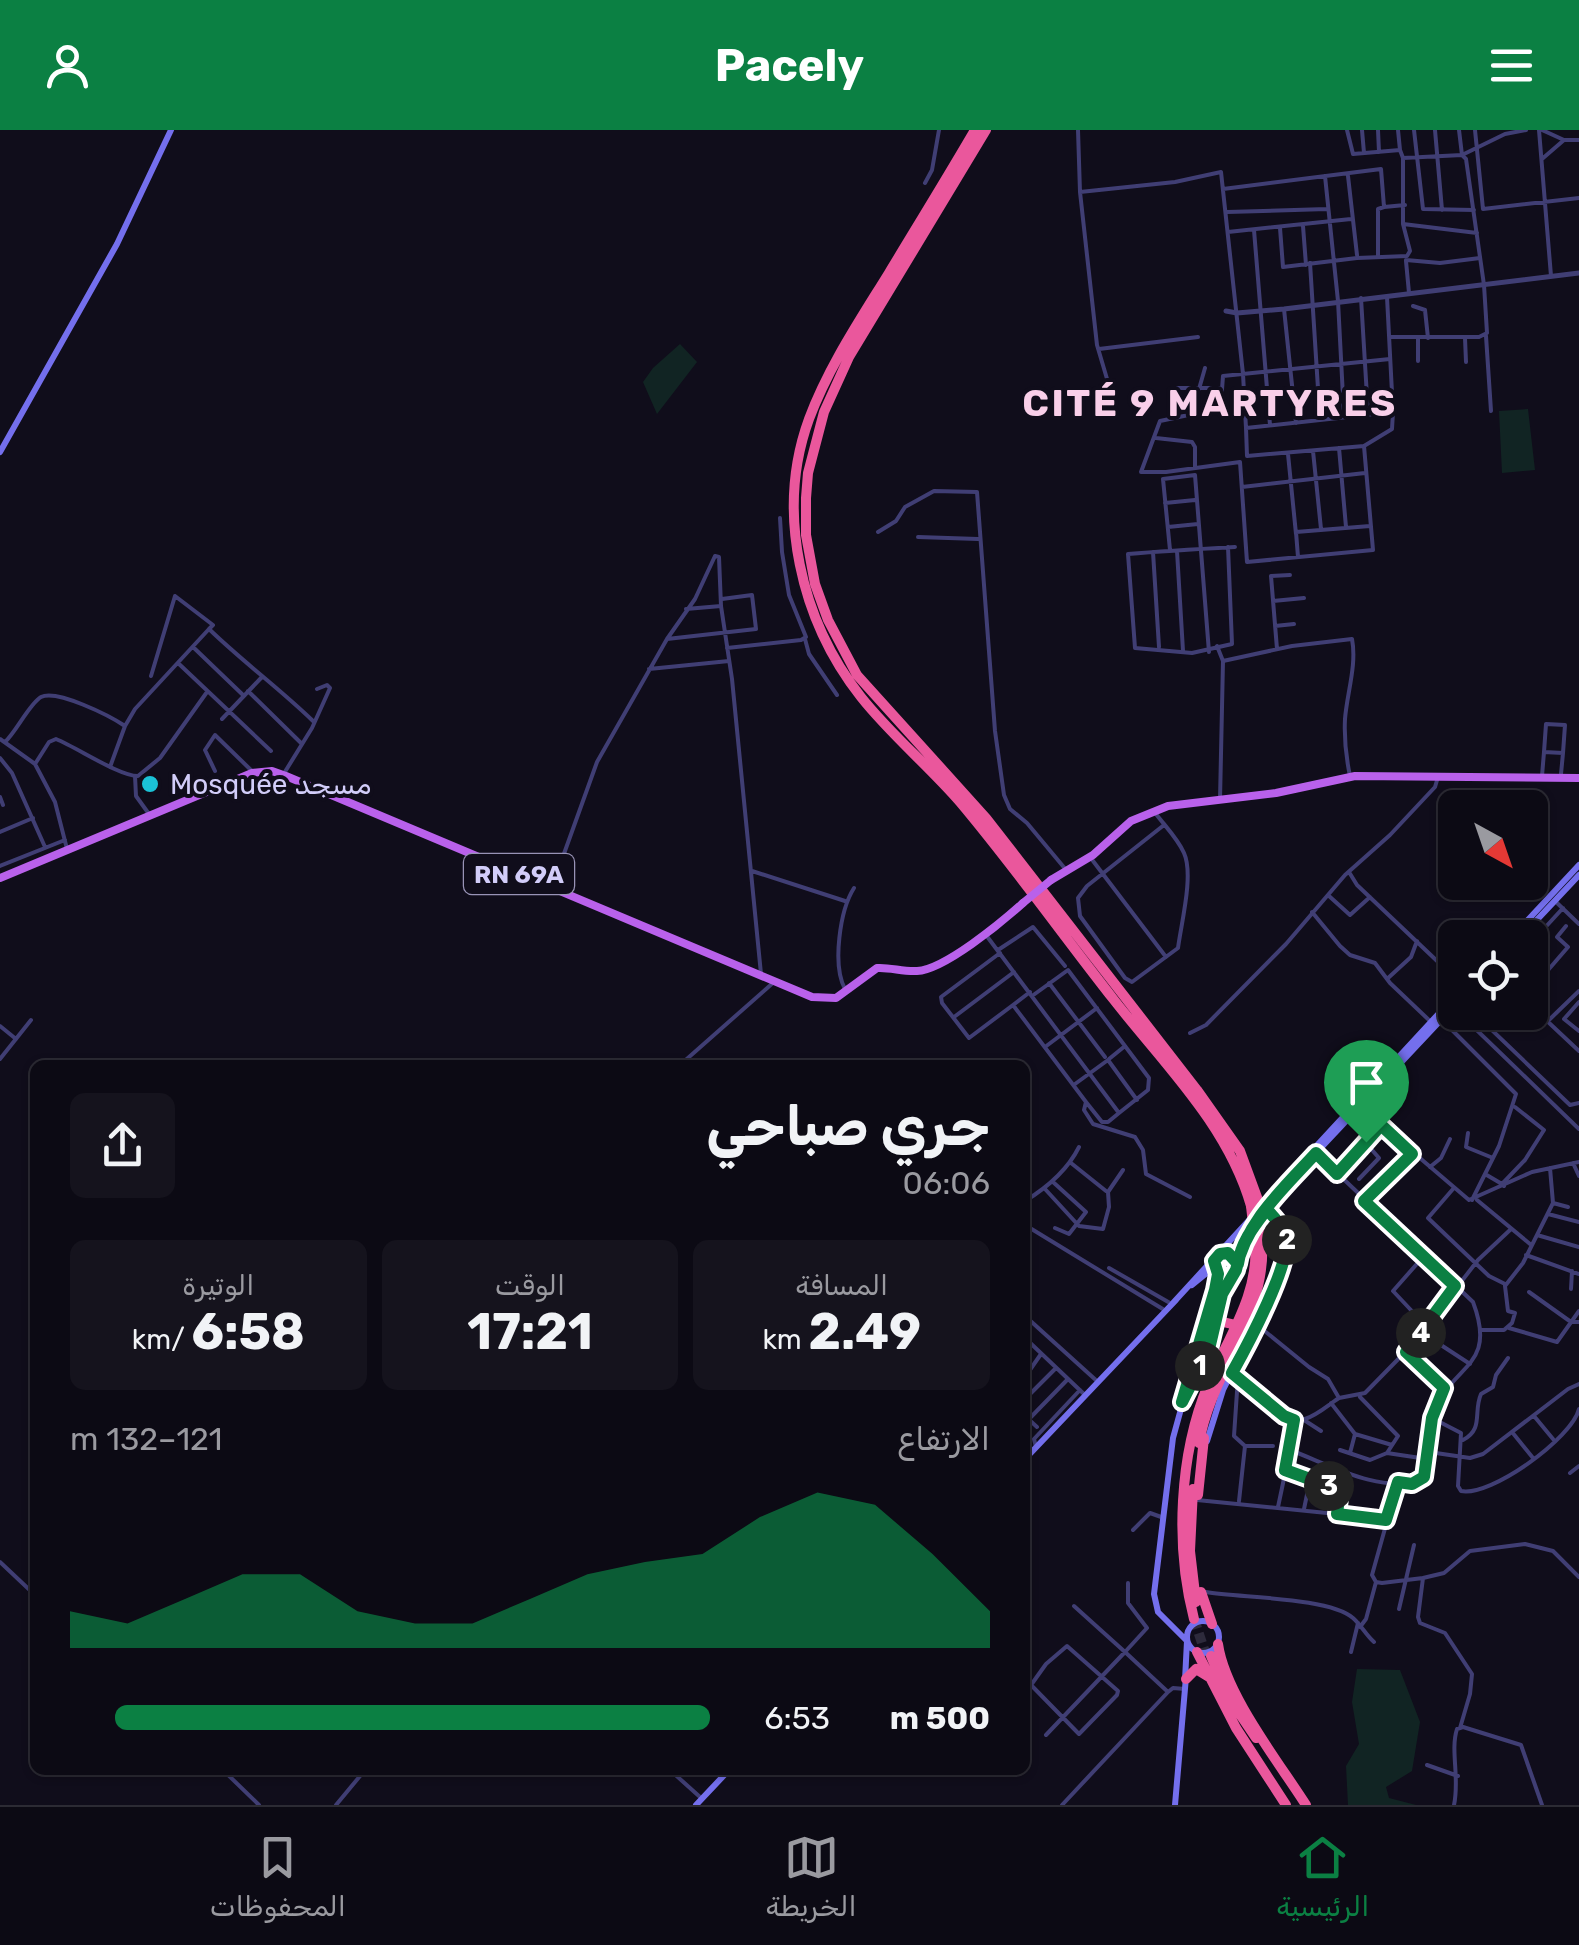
<!DOCTYPE html>
<html lang="ar">
<meta charset="utf-8">
<style>
:root{--surface:#0c0a14;--page:#15131d;--text:#f1f3f6;--muted:#9a9aa0;--line:#2c2b34;--accent:#0b8043}
body{margin:0;font-family:Rubik,Vazirmatn,sans-serif;background:var(--page);color:var(--text);direction:rtl;height:100vh;display:flex;flex-direction:column;font-size:38px;white-space:nowrap}
*{box-sizing:border-box;margin:0}
p{font-size:32px;color:var(--muted)}
.icon{flex:none;width:55px;height:55px;fill:none;stroke:currentColor;stroke-width:2;stroke-linecap:round;stroke-linejoin:round}
.map{position:relative;flex:1;overflow:hidden;direction:ltr}
.drawer{position:absolute;left:30px;top:930px;width:1000px;height:715px;display:flex;flex-direction:column;background:var(--surface);border-radius:15px;box-shadow:0 2px 8px #0004,0 0 0 2px var(--line);direction:rtl}
.drawer>*{flex:none}
.needle{width:65px;rotate:140deg}
.tools{position:absolute;left:1438px;top:660px;display:grid;gap:20px}
.tools a{display:grid;place-items:center;width:110px;height:110px;border-radius:15px;background:var(--surface);box-shadow:0 2px 8px #0004,0 0 0 2px var(--line);font-size:50px}
.pin{position:absolute;display:grid;place-items:center;width:85px;height:85px;color:#fff;margin:-102px -42px;border-radius:50% 50% 50% 0;rotate:-45deg;box-shadow:0 0 10px #0007}
.pin .icon{rotate:45deg}
.km{position:absolute;width:50px;height:50px;margin:-25px;border-radius:50%;background:#222;color:#fff;font-size:28px;line-height:50px;text-align:center}
.round{display:grid;place-items:center;flex:none;width:105px;height:105px;border-radius:15px;background:var(--page)}
.overview{display:flex;align-items:center;justify-content:space-between;height:170px;padding:0 40px}
h1{font-size:55px;font-weight:700;line-height:75px}
.stats{display:grid;grid-template-columns:repeat(3,1fr);gap:15px;height:170px;padding:10px 40px}
.stats div{display:grid;align-content:center;border-radius:15px;background:var(--page);text-align:center}
.stats b{font-size:50px;font-weight:700}
.stats small{font-size:28px;font-weight:400}
.stats p{font-size:28px}
.chart{height:280px;padding:20px 40px}
.chart p{display:flex;justify-content:space-between}
.chart svg{width:100%;height:180px;margin-top:10px;fill:var(--accent);opacity:.7}
ul{padding:0 40px;list-style:none;font-size:32px}
li{display:grid;grid-template-columns:160px 120px 1fr;align-items:center;height:75px}
li i{height:25px;border-radius:12px;background:var(--accent)}
header{display:flex;justify-content:space-between;align-items:center;height:130px;padding:0 40px;background:var(--accent);color:#fff;font-size:45px;font-weight:700}
.tab-bar{display:flex;justify-content:space-around;align-items:center;height:140px;border-top:2px solid var(--line);background:var(--surface);font-size:28px;color:var(--muted)}
.tab-bar a{display:grid;justify-items:center;gap:5px}
.tab-bar .on{color:var(--accent)}
.map>svg:first-child{display:block}
.green{fill:#112423}
.lines{fill:none;stroke-linecap:round;stroke-linejoin:round}
.motorway-tunnel{stroke:#2d2a3c;stroke-width:10;stroke-dasharray:10 5;stroke-linecap:butt}
.minor{stroke:#403e74;stroke-width:4}
.tertiary{stroke:#403e74;stroke-width:5}
.secondary{stroke:#746fed;stroke-width:6}
.primary{stroke:#b961eb;stroke-width:8}
.motorway{stroke:#ea579c;stroke-width:10}
.primary-bridge{stroke:#b961eb;stroke-width:8}
.motorway-bridge{stroke:#ea579c;stroke-width:10}
.route-casing{stroke:#fff;stroke-width:20}
.route{stroke:#0b8043;stroke-width:12}
.poi-dot{fill:#1bc2d7;stroke:#100d1b;stroke-width:4}
.labels{text-anchor:middle;stroke-width:8;stroke-linejoin:round;paint-order:stroke}
.shield{fill:#100d1b;stroke:#9893b6;stroke-width:2.5}
.shield-label{font-size:25px;font-weight:bold;fill:#d2cdf9}
.poi-label{font-size:28px;fill:#d2cdf9;stroke:#100d1b;text-anchor:start}
.district-label{font-size:38px;font-weight:bold;letter-spacing:2.5px;fill:#f9cfe9;stroke:#100d1b}
</style>
<header><svg class="icon" aria-label="menu" viewBox="0 0 24 24"><path d="M4 6h16M4 12h16M4 18h16"/></svg>Pacely<svg class="icon" aria-label="person" viewBox="0 0 24 24"><circle cx="12" cy="8" r="4"/><path d="M4 21q1-7 8-7t8 7"/></svg></header>
<div class="map">
<svg width="1579" height="1675" viewBox="0 0 1579 1675">
<rect width="100%" height="100%" fill="#100d1b"/>
<path class="green" d="M680,214L697,232L657,284L643,252L653,238Z
M1528,279L1535,340L1502,343L1499,281Z
M1357,1539L1400,1540L1420,1592L1412,1641L1386,1657L1389,1668L1416,1675H1348L1346,1636L1359,1614L1352,1572Z"/>
<g class="lines">
<path class="motorway-tunnel" d="M1194,1489L1207,1528"/>
<path class="minor" d="M1078,0L1080,62L1175,52L1221,42L1243,244L1246,298L1393,282L1387,167
M1347,0L1353,24L1400,20L1403,28L1462,25L1466,29L1484,155L1487,203L1479,207H1391
M1362,0L1364,23
M1378,0L1379,22
M1398,0L1400,20
M1414,0L1423,79L1474,80
M1435,0L1442,80
M1459,0L1462,25L1505,4L1526,0
M1475,0L1483,79L1579,68
M1539,0L1551,146
M1542,0L1564,10H1579
M1542,29L1564,10
M1325,46L1338,171L1344,286
M1348,46L1357,125
M925,53L932,40L939,0
M1223,59L1381,39L1384,77L1405,75
M1080,62L1097,215L1110,259
M1227,82L1327,79
M1403,94L1477,103
M1303,96L1306,135
M1280,98L1283,137L1357,128L1407,126L1410,121L1403,94V28
M1254,100L1270,295
M1228,102L1351,89
M1378,127V79L1384,77
M1406,130L1440,133L1480,128
M1406,131L1409,163
M1310,133L1320,290
M1361,168L1368,283
M1413,176L1425,180L1428,208
M1284,179L1296,293
M1486,206L1491,281
M1465,208L1466,232
M1099,219L1198,207
M1418,231V207
M1177,258H1220
M1199,259L1205,238
M1246,298L1247,326L1364,316L1392,299L1393,282
M1156,308L1192,312L1195,317V338
M1364,316L1373,420L1247,432L1240,332L1166,342H1141L1160,291L1217,279L1221,273L1223,246L1390,229
M1339,318L1346,397
M1313,321L1321,399
M1288,324L1296,404
M1242,357L1365,343
M1165,373L1195,370
M1168,397L1198,394
M878,402L896,391L905,377L934,361L977,362L995,601L1004,665L1010,679L1027,693L1067,741
M918,407L978,409
M1228,417L1232,514L1192,523L1135,518L1128,424C1164,421 1199,419 1235,417
M1170,420L1163,349L1195,345L1209,522
M1177,421L1183,521
M1153,422L1159,517
M1298,427L1296,402L1370,396
M1273,471L1304,468
M686,479L721,476
M1275,496L1294,494
M667,509L756,499L752,465L722,469
M805,509L809,524L837,565
M1217,516L1223,531L1220,670
M193,517L243,565
M727,518L801,510L806,507L789,465L782,422L780,388
M1277,519L1271,446L1290,445
M1223,531L1292,516L1352,509C1357,535 1347,563 1345,589C1344,609 1346,627 1350,646
M178,533L271,621
M649,539L729,531
M151,546L175,466L213,495L209,499
M248,561L301,613
M222,589L261,548
M0,609L35,634
M5,612C16,602 30,573 41,567C57,559 110,586 125,596
M1544,622L1546,594L1565,595L1563,623
M0,628L12,643L45,717
M110,637L125,596L135,579L209,499C243,532 279,558 313,591
M215,641L205,620L215,605L254,643
M283,645L312,598L330,558L327,555L317,559
M135,646L136,666L149,684
M1542,646L1544,622L1563,623L1561,644
M0,667L3,675
M1156,684C1165,696 1178,709 1184,723C1194,745 1181,794 1178,818L1132,852L1125,848L1080,786L1078,768L1087,756L1164,695
M0,702L33,688
M67,719L55,672L35,634L49,612L56,609C78,618 119,646 138,646L160,628L207,562
M1090,727L1166,827
M0,736L65,710
M752,741L845,771
M1349,742L1357,755L1455,848
M552,757L597,632L667,509L695,469L715,426L719,427L721,476L732,549L761,844
M1329,766L1350,785L1370,767
M1555,771L1579,794
M1312,782L1340,816L1350,825L1375,833L1390,853L1430,891
M986,805L1119,983L1108,992H1102L1086,972
M1530,814L1563,778
M998,820L1033,797L1065,836
M1000,823L941,867L942,873L969,908L1013,875
M1530,843L1541,831
M1387,849L1411,827L1417,811
M1049,853L1105,927
M845,859C832,835 840,780 854,758
M1530,861L1568,817L1557,807L1566,796
M1030,862L1013,875L1086,972L1084,980L1093,994L1135,1007L1143,1020L1146,1044L1190,1067
M1032,866L1068,840L1149,948L1148,960L1119,983
M1579,872L1564,889L1579,901
M1530,878L1550,889L1579,861
M1458,882L1579,999
M1473,882L1570,975L1579,973
M954,887L1014,842
M1442,890L1516,964L1499,1016L1472,1070
M1546,890L1579,921
M0,896L16,909
M1190,903L1206,895L1286,814L1345,745L1390,705L1435,657L1438,647
M1045,917L1097,878
M0,929L31,890
M1109,929L1125,916
M680,935L774,852
M1075,954L1108,930L1137,970
M1359,976L1469,1070L1532,1042L1579,1032
M1468,1003L1466,1017L1493,1028
M1316,1023L1473,1172C1499,1241 1448,1233 1432,1288L1461,1303L1458,1356L1461,1361C1491,1367 1572,1308 1579,1279
M1071,1033L1106,1061
M1573,1033L1579,1046
M1430,1037L1441,1028L1450,1009
M1338,1044L1381,995
M1485,1044L1502,1054
M1359,1049L1379,1028L1365,1012
M1053,1052L1086,1082L1069,1104L1055,1098
M1504,1056L1502,1054L1525,1030L1544,1000L1515,977
M1045,1059L1079,1096L1103,1099L1109,1077L1108,1062L1123,1040
M1453,1059L1428,1088L1489,1146L1505,1154
M1366,1069L1412,1023
M1477,1070L1530,1114
M1025,1071C1048,1057 1067,1041 1079,1017
M1553,1073L1568,1077
M1548,1084L1579,1092
M1025,1095L1166,1181
M1537,1105L1579,1117
M1526,1125L1579,1144
M1423,1127L1393,1161L1426,1196
M1109,1138L1170,1173
M1571,1159L1572,1141
M1529,1162L1571,1192H1579
M1025,1186L1098,1252
M1256,1194L1309,1237L1328,1249L1339,1268L1365,1263L1413,1214L1478,1130L1510,1100
M1509,1198L1557,1212L1579,1181
M1262,1200L1238,1247L1234,1306L1245,1316H1273
M1482,1200H1504L1512,1193L1515,1183L1508,1181L1505,1156L1523,1133L1553,1073L1550,1038
M1421,1202L1470,1234
M1025,1208L1085,1265
M1406,1222L1445,1259
M1025,1247L1041,1224
M1240,1249C1257,1262 1281,1296 1305,1289C1318,1285 1328,1275 1339,1268
M1360,1267L1398,1306L1387,1323
M1025,1269L1056,1238
M1331,1273L1355,1304L1392,1315
M1025,1286L1037,1297
M1534,1286L1553,1309
M1029,1289L1068,1249
M1304,1290L1321,1301
M1512,1302L1533,1328
M1463,1310C1484,1299 1473,1282 1481,1264L1493,1257L1496,1245L1508,1228
M1036,1317L1034,1309L1080,1260
M1290,1320L1294,1290
M1340,1320L1370,1330L1387,1323L1427,1329
M1429,1322L1470,1328L1483,1324L1568,1259L1579,1254
M1350,1323L1355,1304
M1287,1341L1340,1359
M1570,1343L1579,1336
M1398,1352L1372,1445L1376,1452L1382,1453L1423,1448L1418,1487L1420,1493L1445,1503L1472,1544L1470,1564L1460,1598
M1197,1370L1386,1389
M1239,1371L1245,1316
M1278,1377L1290,1320C1328,1334 1380,1364 1421,1350L1429,1324L1432,1288
M1304,1379L1310,1350
M1337,1384L1340,1359L1346,1342
M1133,1400L1150,1383L1164,1388
M0,1432L35,1465
M1423,1448L1444,1443L1470,1421L1525,1414L1553,1421L1579,1447
M1206,1462C1240,1468 1329,1467 1353,1488C1361,1495 1366,1505 1374,1512
M1074,1476L1125,1522L1147,1498L1128,1473V1453
M1399,1479L1414,1415
M1360,1497L1366,1489L1376,1452
M1067,1516L1118,1561L1117,1565L1079,1604L1031,1555L1046,1534Z
M1351,1522L1358,1493
M1046,1605L1125,1522L1168,1562
M1427,1635L1458,1646
M223,1640L259,1675
M670,1640L700,1667
M336,1675L365,1640
M1062,1675L1168,1562L1173,1558L1185,1559
M1454,1675C1460,1648 1450,1621 1457,1599L1463,1597L1521,1615L1542,1675"/>
<path class="tertiary" d="M1226,181L1237,183L1284,179L1579,143"/>
<path class="secondary" d="M0,322L117,114L171,0
M1511,808L1579,735
M1520,808L1579,745
M1259,1078L1455,866
M1260,1088L1287,1054L1455,875
M1238,1134L1241,1117L1252,1098
M1192,1155L1208,1142H1216
M1173,1173L1251,1088
M1191,1252L1210,1215L1224,1158L1238,1137L1231,1124L1217,1126L1214,1134L1218,1144L1228,1146L1235,1142
M1207,1311L1223,1260L1273,1161L1286,1123L1285,1103L1267,1079
M1025,1329L1176,1170
M1187 1507a16 16 0 1 1 32 0a16 16 0 1 1-32 0Z
M1185,1550L1187,1511L1158,1482L1154,1464L1173,1308L1218,1144
M696,1675L729,1640
M1175,1675L1186,1547"/>
<path class="primary" d="M0,748L252,643L272,641L286,646L812,867L836,868L877,838C890,837 903,842 917,841C944,840 1002,792 1023,773
M1051,750L1093,725L1131,691L1168,676L1276,663L1355,646L1579,648"/>
<path class="motorway" d="M975,0C947,48 918,95 889,143C860,190 829,236 809,289C775,382 801,491 861,567C891,605 929,636 960,672C1014,736 1062,804 1114,870C1164,934 1228,995 1251,1076
M986,0L849,227L824,282L808,343L806,368V405L815,454L828,490L857,545L986,688L1197,960L1240,1021L1258,1070
M1217,1179L1223,1192L1236,1195
M1199,1313C1211,1243 1267,1184 1262,1112
M1193,1359L1190,1421L1196,1472
M1198,1365L1204,1308
M1201,1462L1212,1494
M1194,1489C1175,1416 1179,1325 1208,1255C1227,1209 1260,1164 1255,1112
M1218,1514C1225,1564 1278,1631 1306,1675
M1197,1522L1236,1598L1286,1675
M1211,1526L1229,1568L1256,1608
M1186,1549L1196,1539L1209,1547"/>
<path class="primary-bridge" d="M1023,773L1051,750"/>
<path class="motorway-bridge" d="M1258,1070L1262,1112
M1251,1076L1255,1112"/>
</g>
<g class="lines">
<defs>
<path id="route" d="M1366,1012L1337,1044L1316,1023C1285,1057 1245,1092 1236,1140L1222,1164L1209,1219L1182,1272L1215,1160L1218,1144L1214,1131L1220,1124L1228,1123L1238,1134C1241,1112 1254,1096 1267,1079C1273,1087 1282,1095 1286,1104C1294,1129 1246,1218 1232,1243L1284,1286L1294,1290L1285,1340L1340,1360L1337,1384L1386,1390L1398,1352L1412,1354L1424,1347L1432,1288L1444,1258L1406,1222L1455,1156L1364,1071L1412,1024L1381,995L1366,1012"/>
</defs>
<use href="#route" class="route-casing"/>
<use href="#route" class="route"/>
</g>
<circle class="poi-dot" cx="150" cy="654" r="10"/>
<g class="labels">
<rect class="shield" x="464" y="724" width="110" height="40" rx="8"/>
<g class="shield-label">
<text x="519" y="753">RN 69A</text>
</g>
<g class="poi-label">
<text x="170" y="664">Mosquée مسجد</text>
</g>
<g class="district-label">
<text x="1210" y="286">CITÉ 9 MARTYRES</text>
</g>
</g>
</svg>
<div class="tools">
<a><svg class="needle" viewBox="-14 -14 28 28"><path d="M0-13l5 13h-10z" fill="#e53935"/><path d="M0 13l5-13h-10z" fill="#9a9aa0"/></svg></a>
<a><svg class="icon" aria-label="locate" viewBox="0 0 24 24"><circle cx="12" cy="12" r="6"/><path d="M12 2v4M12 18v4M2 12h4M18 12h4"/></svg></a>
</div>
<div class="pin" style="left:1366px;top:1012px;background:#1e9e55"><svg class="icon" aria-label="arrive" viewBox="0 0 24 24"><path d="M6 21V4h12l-3 4 3 4H6"/></svg></div>
<b class="km" style="left:1200px;top:1236px">1</b>
<b class="km" style="left:1287px;top:1110px">2</b>
<b class="km" style="left:1329px;top:1356px">3</b>
<b class="km" style="left:1421px;top:1203px">4</b>
<section class="drawer">
<div class="overview"><div><h1>جري صباحي</h1><p>06:06</p></div><a class="round"><svg class="icon" aria-label="share" viewBox="0 0 24 24"><path d="M12 15V3M7 8l5-5 5 5M5 13v7h14v-7"/></svg></a></div>
<div class="stats">
<div><p>المسافة</p><b>2.49<small> km</small></b></div>
<div><p>الوقت</p><b>17:21</b></div>
<div><p>الوتيرة</p><b>6:58<small> /km</small></b></div>
</div>
<div class="chart"><p><span>الارتفاع</span>121–132 m</p>
<svg viewBox="0 0 160 44" preserveAspectRatio="none"><path d="M0 44V35L10 38L20 32L30 26L40 26L50 35L60 38L70 38L80 32L90 26L100 23L110 21L120 12L130 6L140 9L150 21L160 35V44z"/></svg>
</div>
<ul>
<li><b>500 m</b>6:53<i style="width:93%"></i></li>
</ul>
</section>
</div>
<nav class="tab-bar">
<a class="on"><svg class="icon" aria-label="home" viewBox="0 0 24 24"><path d="M3 11l9-7 9 7M6 9v11h12V9"/></svg>الرئيسية</a>
<a><svg class="icon" aria-label="map" viewBox="0 0 24 24"><path d="M3 6l6-2 6 2 6-2v14l-6 2-6-2-6 2zM9 4v14M15 6v14"/></svg>الخريطة</a>
<a><svg class="icon" aria-label="saved" viewBox="0 0 24 24"><path d="M7 4h10v16l-5-4-5 4z"/></svg>المحفوظات</a>
</nav>
